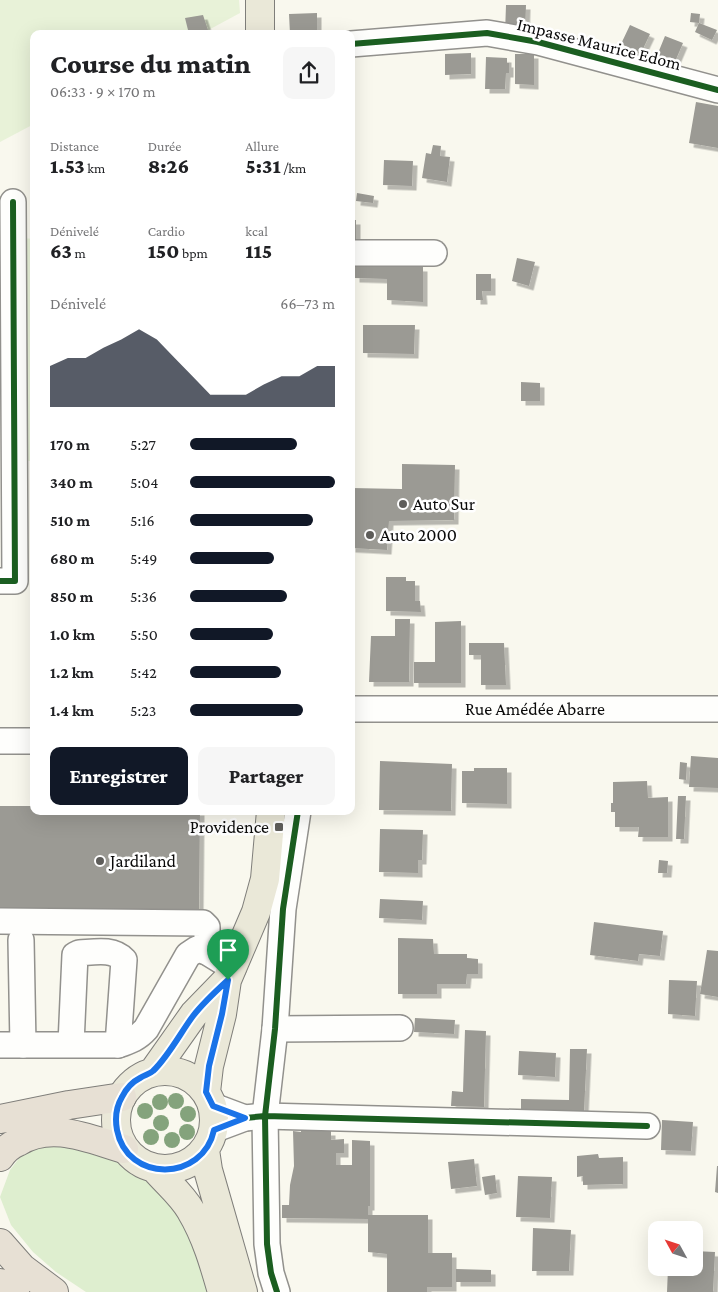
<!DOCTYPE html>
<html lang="fr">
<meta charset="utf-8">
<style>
:root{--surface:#fff;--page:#f6f6f6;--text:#202124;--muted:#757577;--accent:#111827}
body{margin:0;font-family:"Crimson Pro",serif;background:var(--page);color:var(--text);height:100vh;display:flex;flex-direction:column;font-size:19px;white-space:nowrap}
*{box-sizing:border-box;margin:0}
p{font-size:16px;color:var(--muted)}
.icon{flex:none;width:28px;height:28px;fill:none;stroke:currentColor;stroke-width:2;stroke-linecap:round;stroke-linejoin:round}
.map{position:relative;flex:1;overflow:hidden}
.sheet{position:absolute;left:30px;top:30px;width:325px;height:785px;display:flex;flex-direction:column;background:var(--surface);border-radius:10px;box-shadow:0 5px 20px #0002}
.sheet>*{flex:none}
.needle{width:32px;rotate:310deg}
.fabs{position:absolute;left:648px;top:1221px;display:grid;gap:10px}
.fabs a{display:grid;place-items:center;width:55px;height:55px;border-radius:10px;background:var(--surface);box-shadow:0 5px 20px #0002;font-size:25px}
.pin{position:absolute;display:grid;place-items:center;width:42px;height:42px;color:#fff;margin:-51px -21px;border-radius:50% 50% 50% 0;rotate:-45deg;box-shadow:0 0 5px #0007}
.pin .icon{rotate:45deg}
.round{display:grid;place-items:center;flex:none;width:52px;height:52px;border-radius:10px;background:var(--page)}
.overview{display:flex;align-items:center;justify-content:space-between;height:85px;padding:0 20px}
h1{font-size:28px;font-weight:800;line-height:38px}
.metrics{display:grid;grid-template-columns:repeat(3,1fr);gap:8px;height:85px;padding:5px 20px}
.metrics div{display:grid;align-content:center}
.metrics b{font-size:21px;font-weight:800}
.metrics small{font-size:14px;font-weight:400}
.metrics p{font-size:14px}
.chart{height:140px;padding:10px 20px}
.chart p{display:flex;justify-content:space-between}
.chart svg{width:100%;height:90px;margin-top:5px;fill:var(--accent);opacity:.7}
.primary-button{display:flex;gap:10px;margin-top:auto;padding:10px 20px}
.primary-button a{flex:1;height:58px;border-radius:10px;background:var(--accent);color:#fff;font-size:20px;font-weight:800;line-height:58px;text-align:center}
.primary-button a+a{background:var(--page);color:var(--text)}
ul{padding:0 20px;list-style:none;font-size:16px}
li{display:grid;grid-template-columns:80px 60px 1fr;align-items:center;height:38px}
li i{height:12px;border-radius:6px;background:var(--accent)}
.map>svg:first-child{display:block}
.green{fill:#deeecf}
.pitch{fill:#e8f2d8}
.building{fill:#9b9a94;filter:url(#shadow)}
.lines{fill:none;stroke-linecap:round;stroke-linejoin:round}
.minor-casing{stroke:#92918d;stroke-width:28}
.major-casing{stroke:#7f7e7a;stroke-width:30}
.highway-casing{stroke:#7f7e7a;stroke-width:30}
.minor{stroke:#fefefc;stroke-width:25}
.major{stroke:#eae8d8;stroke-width:28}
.highway{stroke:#e7e0d4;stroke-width:28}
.cycleway-casing{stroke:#fff;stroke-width:9}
.cycleway{stroke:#1b5e20;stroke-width:6}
.tree{fill:#84a37c}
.route-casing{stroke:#fff;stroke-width:10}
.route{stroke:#1a73e8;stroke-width:6}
.poi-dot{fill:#5e5d5a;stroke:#fff;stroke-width:2}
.labels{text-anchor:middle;stroke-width:5;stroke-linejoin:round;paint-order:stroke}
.street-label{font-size:18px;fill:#0a0a0a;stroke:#fff}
.poi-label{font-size:18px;fill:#0a0a0a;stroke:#fff;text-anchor:start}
</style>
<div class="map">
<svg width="718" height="1292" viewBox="0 0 718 1292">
<defs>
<filter id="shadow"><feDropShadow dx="4.5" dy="4.5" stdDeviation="0" flood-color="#0004"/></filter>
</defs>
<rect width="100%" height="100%" fill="#f9f8ee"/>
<path class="green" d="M48,1139L112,1156L139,1178L159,1186L188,1213L211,1292H86L56,1272L33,1252L11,1225L0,1197L10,1170L27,1148Z"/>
<path class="pitch" d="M0,0H239L240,13L201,34H34V124L0,142Z
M22,238L34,239V461H25Z"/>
<path class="building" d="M506,5H526L525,34L505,33Z
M317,13V34H290L289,14Z
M691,13L700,14L699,23L717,30L712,40L695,32L699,23L690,22Z
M203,15L208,30L189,34L185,18Z
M630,25L650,34L641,53L621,44Z
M665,36L683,43L674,64L656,58Z
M471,53V74L445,75V54Z
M515,54H534V85L515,84Z
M486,57L507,58V63H509V73H506L505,89H485Z
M696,102L718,106V148L689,143Z
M433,145L441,146L440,156L450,157L447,182L422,178L426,153L431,154Z
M384,160L413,161L412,186L383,185Z
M357,193L374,196L373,203L356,201Z
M351,220H356V239H351Z
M517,258L535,262L529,286L512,281Z
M355,259L395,266L423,267V302L387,300V279L355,278Z
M476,274H491V291H482L483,300H476Z
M363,325H415L414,354L363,353Z
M521,382L540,383V401H521Z
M402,464L455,465L454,520L389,521L387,550L351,548V488L402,489Z
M386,577H406V581H415V601H420L421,612L386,611Z
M395,619H410L409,682H369L371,636H395Z
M461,621V683H414V662H435V622Z
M469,643H504L506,685H481V655H469Z
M691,756L718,758V788L689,787Z
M380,761L452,764L451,811L379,810Z
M680,762L687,763L686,780L679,779Z
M474,768H507V804L462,803V771H474Z
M647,781L648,798L668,797V837H638L639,827H615V812H611V803H613V782Z
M678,796H686L684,839H676Z
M0,806H34V811H200L199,912L0,911Z
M380,829L423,830L422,860H418V873L379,872Z
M659,860L668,861L667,873H658Z
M380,899L423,901L422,920L379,918Z
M594,922L663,931L660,956L639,954L638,961L590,955Z
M398,938L433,939L434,954H467V958L478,959V974H467L466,984H437V994H398Z
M707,950L718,951V997L700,994Z
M669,980L697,981L695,1016L668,1014Z
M415,1018L455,1020L454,1034L414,1032Z
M465,1030L486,1031L484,1107L451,1106L452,1091L463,1092Z
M570,1049H587L584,1112H521V1099L569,1100Z
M519,1051L556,1053L555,1077L518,1075Z
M662,1120L693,1122L691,1151L661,1150Z
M301,1122H321V1131H331V1140L344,1139V1153H336V1165H352V1140L370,1141V1206H368V1215H428V1253H452V1287H427V1292H387V1254L368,1252V1219L282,1218V1205H289L290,1185L294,1166L293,1131L301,1132Z
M598,1154L599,1158L623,1157V1184L583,1185V1176L577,1177V1156Z
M474,1159L477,1186L451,1189L448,1162Z
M717,1166H718V1193L715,1192Z
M495,1175L497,1193L485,1195L482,1177Z
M518,1176L552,1177L550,1218L516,1217Z
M533,1228L571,1230L569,1271H532Z
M694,1251L715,1252L713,1292H667L668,1268H694Z
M456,1269L491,1270V1282H456Z"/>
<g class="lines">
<defs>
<g id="minor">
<path d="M351,44L487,33L538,42L718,90"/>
<path d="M351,253H434"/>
<path d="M0,581H15L13,202"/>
<path id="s1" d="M351,709H718"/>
<path d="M0,741H34"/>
<path d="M0,921L203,923L207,927V952"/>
<path d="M21,940L23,1045"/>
<path d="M275,1029L400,1028"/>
<path d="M71,1044L75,955L79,953C95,952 113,948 124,960L118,1045"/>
<path d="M0,1045H118C130,1041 138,1038 146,1029L188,955L197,949L207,952L233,968"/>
<path d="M213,1106L245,1118"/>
<path d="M213,1130L245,1118L265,1116L647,1126"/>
<path d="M277,1292L271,1273L267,1244L265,1116L275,1029L283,909L298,811"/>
</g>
<path id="major" d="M260,34V0
M116 1120a49 49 0 1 1 98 0a49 49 0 1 1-98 0Z
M153,1072L194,1014L227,980
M206,1092L209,1066L222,1014L227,980L256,912L265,879L271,811
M205,1150L208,1170L243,1292
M155,1169C167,1183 182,1195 191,1211C206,1236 214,1264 222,1292"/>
<path id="highway" d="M0,1119L69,1105L122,1097
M0,1157C4,1151 11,1145 18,1142C52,1121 89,1139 124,1149
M0,1243L22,1268L54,1292
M0,1283L15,1292"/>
</defs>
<use href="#minor" class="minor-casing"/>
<use href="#major" class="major-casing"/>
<use href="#highway" class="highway-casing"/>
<use href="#minor" class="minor"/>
<use href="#major" class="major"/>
<use href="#highway" class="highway"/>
<defs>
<path id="cycleway" d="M351,44L487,33L538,42L718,90
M0,581H15L13,202
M213,1130L245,1118L265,1116L647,1126
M277,1292L271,1273L267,1244L265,1116L275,1029L283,909L298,811"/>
</defs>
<use href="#cycleway" class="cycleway-casing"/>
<use href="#cycleway" class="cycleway"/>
</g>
<g class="tree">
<circle cx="176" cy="1101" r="8"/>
<circle cx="160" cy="1102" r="8"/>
<circle cx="145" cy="1111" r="8"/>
<circle cx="188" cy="1114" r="8"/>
<circle cx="161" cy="1123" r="8"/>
<circle cx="187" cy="1132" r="8"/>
<circle cx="151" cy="1137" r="8"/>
<circle cx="172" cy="1140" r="8"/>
</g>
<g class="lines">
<defs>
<path id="route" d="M228,980L222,1014L209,1066L206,1092L213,1106L245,1118L214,1130C203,1182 127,1183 117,1130C115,1119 116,1107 122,1097C126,1089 132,1082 140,1078C144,1075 150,1074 153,1071C168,1057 181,1032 193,1016C203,1003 216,991 228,980Z"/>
</defs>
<use href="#route" class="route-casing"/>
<use href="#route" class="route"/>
</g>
<g class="poi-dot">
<circle cx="403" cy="504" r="5"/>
<circle cx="370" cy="535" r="5"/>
<rect x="274" y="822" width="10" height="10" rx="2.5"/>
<circle cx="100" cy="861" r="5"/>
</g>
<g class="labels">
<g class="street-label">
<text transform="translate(599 44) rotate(14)" y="6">Impasse Maurice Edom</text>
<text dy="6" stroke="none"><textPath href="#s1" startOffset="184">Rue Amédée Abarre</textPath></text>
</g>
<g class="poi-label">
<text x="413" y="510">Auto Sur</text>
<text x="380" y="541">Auto 2000</text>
<text x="269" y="833" text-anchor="end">Providence</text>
<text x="110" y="867">Jardiland</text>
</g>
</g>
</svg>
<div class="fabs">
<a><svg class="needle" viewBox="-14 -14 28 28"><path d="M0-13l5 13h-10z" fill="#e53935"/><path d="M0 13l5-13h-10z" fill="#757577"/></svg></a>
</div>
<div class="pin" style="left:228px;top:980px;background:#1e9e55"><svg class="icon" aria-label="arrive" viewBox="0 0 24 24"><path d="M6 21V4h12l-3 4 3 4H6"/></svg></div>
<section class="sheet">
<div class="overview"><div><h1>Course du matin</h1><p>06:33 · 9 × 170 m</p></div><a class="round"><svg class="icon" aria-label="share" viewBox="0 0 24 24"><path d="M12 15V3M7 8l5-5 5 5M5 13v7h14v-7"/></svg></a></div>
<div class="metrics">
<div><p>Distance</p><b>1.53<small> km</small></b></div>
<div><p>Durée</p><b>8:26</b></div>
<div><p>Allure</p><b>5:31<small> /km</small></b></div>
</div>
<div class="metrics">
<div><p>Dénivelé</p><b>63<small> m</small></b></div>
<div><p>Cardio</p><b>150<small> bpm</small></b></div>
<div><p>kcal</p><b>115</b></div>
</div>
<div class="chart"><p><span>Dénivelé</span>66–73 m</p>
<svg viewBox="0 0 160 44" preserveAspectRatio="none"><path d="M0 44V24L10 20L20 20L30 15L40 11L50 6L60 11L70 20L80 29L90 38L100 38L110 38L120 33L130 29L140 29L150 24L160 24V44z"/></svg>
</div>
<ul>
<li><b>170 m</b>5:27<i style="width:74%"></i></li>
<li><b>340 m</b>5:04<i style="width:100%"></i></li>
<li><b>510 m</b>5:16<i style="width:85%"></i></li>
<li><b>680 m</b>5:49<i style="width:58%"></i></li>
<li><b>850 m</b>5:36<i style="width:67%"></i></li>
<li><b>1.0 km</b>5:50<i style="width:57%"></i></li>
<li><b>1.2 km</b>5:42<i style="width:63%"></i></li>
<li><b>1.4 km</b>5:23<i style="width:78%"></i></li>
</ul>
<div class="primary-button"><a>Enregistrer</a><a>Partager</a></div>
</section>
</div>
